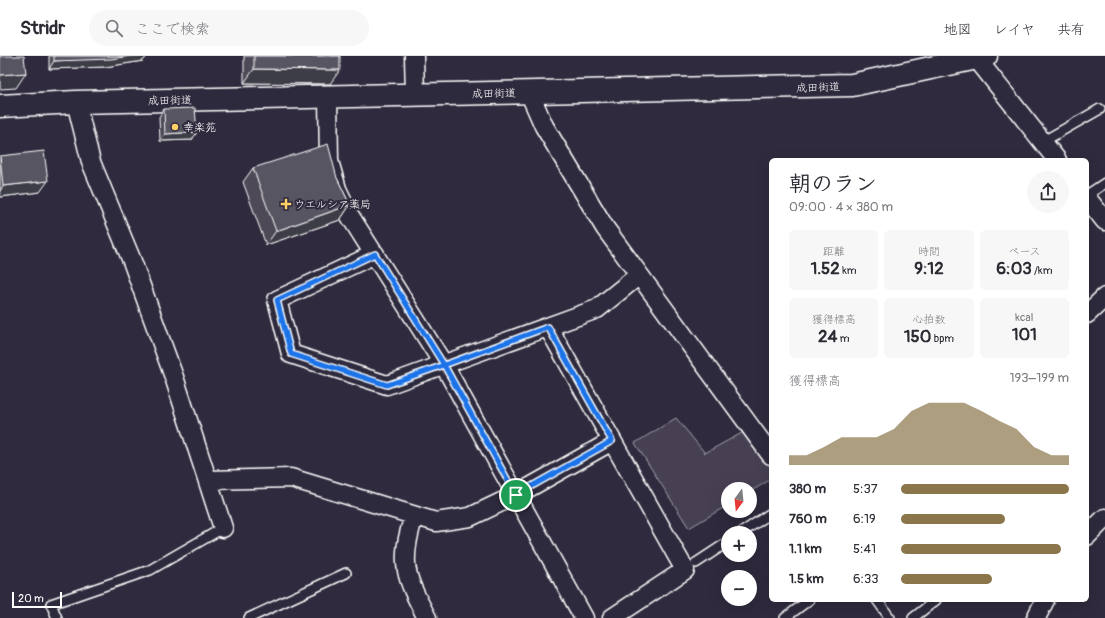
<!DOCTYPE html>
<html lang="ja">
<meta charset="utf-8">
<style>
:root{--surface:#fff;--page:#f7f7f7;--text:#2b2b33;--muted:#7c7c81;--line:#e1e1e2;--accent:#8a764a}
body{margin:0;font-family:Pangolin,"Klee One",sans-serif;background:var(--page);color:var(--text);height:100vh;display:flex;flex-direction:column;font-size:15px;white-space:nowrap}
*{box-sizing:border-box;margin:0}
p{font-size:13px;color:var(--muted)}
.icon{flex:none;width:22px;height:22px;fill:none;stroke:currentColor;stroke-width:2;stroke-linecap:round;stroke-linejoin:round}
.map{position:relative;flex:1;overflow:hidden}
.side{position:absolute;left:769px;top:102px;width:320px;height:444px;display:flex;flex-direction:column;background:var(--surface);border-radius:6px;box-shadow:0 4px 16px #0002}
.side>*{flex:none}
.needle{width:26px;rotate:195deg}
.controls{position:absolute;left:721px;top:426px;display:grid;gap:8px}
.controls a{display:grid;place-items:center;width:36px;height:36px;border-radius:50%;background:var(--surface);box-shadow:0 4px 16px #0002;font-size:20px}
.scale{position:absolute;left:12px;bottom:10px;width:50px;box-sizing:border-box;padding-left:4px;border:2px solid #fff;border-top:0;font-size:11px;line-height:14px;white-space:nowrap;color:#fff;-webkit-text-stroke:3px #2f2a3d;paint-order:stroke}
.pin{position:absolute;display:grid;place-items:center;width:34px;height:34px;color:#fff;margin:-17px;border:2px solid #fff;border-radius:50%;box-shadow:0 1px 4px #0007}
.round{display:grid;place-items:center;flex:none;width:42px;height:42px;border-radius:21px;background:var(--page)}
.head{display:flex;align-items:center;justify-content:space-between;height:68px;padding:0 20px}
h1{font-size:22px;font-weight:800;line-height:30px}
.metrics{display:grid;grid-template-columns:repeat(3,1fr);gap:6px;height:68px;padding:4px 20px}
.metrics div{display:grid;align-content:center;border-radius:6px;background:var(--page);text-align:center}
.metrics b{font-size:17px;font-weight:800}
.metrics small{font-size:11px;font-weight:400}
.metrics p{font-size:11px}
.chart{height:112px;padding:8px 20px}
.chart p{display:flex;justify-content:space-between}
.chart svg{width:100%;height:72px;margin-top:4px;fill:var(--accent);opacity:.7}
ul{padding:0 20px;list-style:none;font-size:13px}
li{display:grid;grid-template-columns:64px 48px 1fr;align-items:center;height:30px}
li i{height:10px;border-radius:5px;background:var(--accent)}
header{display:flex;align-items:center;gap:24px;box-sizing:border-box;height:56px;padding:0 20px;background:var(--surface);border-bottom:1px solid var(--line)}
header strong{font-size:19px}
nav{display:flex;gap:22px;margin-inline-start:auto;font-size:14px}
.search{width:280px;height:36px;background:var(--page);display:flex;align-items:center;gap:10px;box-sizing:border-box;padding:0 14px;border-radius:22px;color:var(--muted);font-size:15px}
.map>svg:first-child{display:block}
.green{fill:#464152;stroke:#a2a0a8}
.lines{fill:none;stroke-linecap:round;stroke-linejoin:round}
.service-casing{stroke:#fff;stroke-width:12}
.minor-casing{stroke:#fff;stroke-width:21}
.trunk-casing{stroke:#fff;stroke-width:25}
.service{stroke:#2f2a3d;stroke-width:9}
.minor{stroke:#2f2a3d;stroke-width:18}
.trunk{stroke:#2f2a3d;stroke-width:22}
.wall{fill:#4d4956;stroke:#fff}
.shaded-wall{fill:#3e3c46;stroke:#fff}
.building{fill:#595564;stroke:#fff}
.route-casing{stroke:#fff;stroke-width:8}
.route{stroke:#1a73e8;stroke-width:5}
.poi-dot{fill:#ffd166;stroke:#2f2a3d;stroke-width:1.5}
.labels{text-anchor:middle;stroke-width:4;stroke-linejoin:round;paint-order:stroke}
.street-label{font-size:11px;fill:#fff;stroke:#2f2a3d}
.poi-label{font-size:11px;fill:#fff;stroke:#2f2a3d;text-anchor:start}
</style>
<header>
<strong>Stridr</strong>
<div class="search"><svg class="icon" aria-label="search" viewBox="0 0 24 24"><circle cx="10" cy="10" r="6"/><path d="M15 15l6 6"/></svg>ここで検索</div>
<nav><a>地図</a><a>レイヤ</a><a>共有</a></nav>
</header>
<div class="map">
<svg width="1105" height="562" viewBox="0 0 1105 562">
<rect width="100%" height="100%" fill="#2f2a3d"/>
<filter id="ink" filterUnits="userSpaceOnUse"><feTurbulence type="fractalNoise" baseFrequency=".025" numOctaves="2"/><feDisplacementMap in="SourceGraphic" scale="8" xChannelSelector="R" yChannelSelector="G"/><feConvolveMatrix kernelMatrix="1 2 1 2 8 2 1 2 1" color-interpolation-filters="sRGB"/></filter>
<g filter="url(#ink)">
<path class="green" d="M676,362L705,397L751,372L771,399V423L750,436V433H728V449L689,472L635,387Z"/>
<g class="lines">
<defs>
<path id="service" d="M1042,86L1100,53
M1087,139L1105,127
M741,477L771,457
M696,507L728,486
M877,544L890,562
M57,562L51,548L150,514L223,472
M249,562L346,517
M785,562L809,544
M913,562L936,544"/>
<path id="minor" d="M414,0L415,38
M977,3L1057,104
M529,36L544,70L605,172L771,399
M328,41L329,105L337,133L350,160L444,309L584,562
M76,46L91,106L132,205L174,321L223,472
M1087,142L1105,165
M375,198L277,244L291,298L387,329L597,253L639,219
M1087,258L1105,241
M548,271L685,514L612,562
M208,424L291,422L436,466L470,461L516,439L612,385
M414,460C399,507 405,520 427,562
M1087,480L1105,462
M1036,562L1045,544"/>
<path id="trunk" d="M0,50L76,46L852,29L986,0"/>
</defs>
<use href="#service" class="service-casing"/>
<use href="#minor" class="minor-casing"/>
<use href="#trunk" class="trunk-casing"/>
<use href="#service" class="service"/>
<use href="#minor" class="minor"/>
<use href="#trunk" class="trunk"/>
</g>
<path class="wall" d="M49,0H147L143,5L105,11L49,13Z
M244,0H340L330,28L244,27Z
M164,53L192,84L160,85L159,61Z
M0,100L40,136L0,141Z
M253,112L337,122L350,149L340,164L266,189L243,126Z"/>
<path class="shaded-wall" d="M131,0H147L143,5L105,11L49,13L54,5Z
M254,13L340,14L330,28L244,27Z
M26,17L16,32L0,33V19Z
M197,76L192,84L160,85L165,78Z
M48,125L40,136L0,141V135L3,130Z
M350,149L340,164L266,189L276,175Z"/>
<path class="building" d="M0,0H24L26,17L0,19Z
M54,0H131L111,3L54,5Z
M254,0H340V14L254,13Z
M195,52L197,76L165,78L164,53Z
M328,88L337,122L350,149L276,175L253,112Z
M44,95L48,125L3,130L0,100Z"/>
</g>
<g class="lines" filter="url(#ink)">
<defs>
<path id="route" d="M516,439L612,385L548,271L444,309L375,198L277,244L291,298L387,329L444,309L516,439"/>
</defs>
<use href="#route" class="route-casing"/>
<use href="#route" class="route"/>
</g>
<g class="poi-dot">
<circle cx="175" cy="71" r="4"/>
<path d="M284 142h4v4h4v4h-4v4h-4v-4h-4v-4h4z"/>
</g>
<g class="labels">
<g class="street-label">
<text transform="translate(818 31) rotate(-2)" y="4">成田街道</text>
<text transform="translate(494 37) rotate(-1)" y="4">成田街道</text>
<text transform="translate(170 44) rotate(-1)" y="4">成田街道</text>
</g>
<g class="poi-label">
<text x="183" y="75">幸楽苑</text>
<text x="294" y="152">ウエルシア薬局</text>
</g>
</g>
</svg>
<div class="controls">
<a><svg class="needle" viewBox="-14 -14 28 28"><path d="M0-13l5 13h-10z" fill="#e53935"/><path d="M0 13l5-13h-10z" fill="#7c7c81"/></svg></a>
<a>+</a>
<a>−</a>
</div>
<div class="scale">20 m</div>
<div class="pin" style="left:516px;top:439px;background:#1e9e55"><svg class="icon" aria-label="arrive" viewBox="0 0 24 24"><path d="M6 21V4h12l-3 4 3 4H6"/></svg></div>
<section class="side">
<div class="head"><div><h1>朝のラン</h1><p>09:00 · 4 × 380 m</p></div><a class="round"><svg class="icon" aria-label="share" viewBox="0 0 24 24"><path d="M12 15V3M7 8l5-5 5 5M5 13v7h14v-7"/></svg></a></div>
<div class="metrics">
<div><p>距離</p><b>1.52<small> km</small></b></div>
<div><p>時間</p><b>9:12</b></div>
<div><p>ペース</p><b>6:03<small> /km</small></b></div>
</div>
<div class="metrics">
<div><p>獲得標高</p><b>24<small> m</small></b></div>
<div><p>心拍数</p><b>150<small> bpm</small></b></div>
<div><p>kcal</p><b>101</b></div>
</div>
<div class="chart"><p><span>獲得標高</span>193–199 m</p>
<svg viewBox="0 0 160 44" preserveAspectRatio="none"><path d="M0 44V38L10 38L20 33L30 27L40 27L50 27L60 22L70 11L80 6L90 6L100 6L110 11L120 17L130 22L140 33L150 38L160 38V44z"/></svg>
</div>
<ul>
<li><b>380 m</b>5:37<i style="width:100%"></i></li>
<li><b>760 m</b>6:19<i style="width:62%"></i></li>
<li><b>1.1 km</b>5:41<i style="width:95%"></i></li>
<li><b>1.5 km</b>6:33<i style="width:54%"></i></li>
</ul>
</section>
</div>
